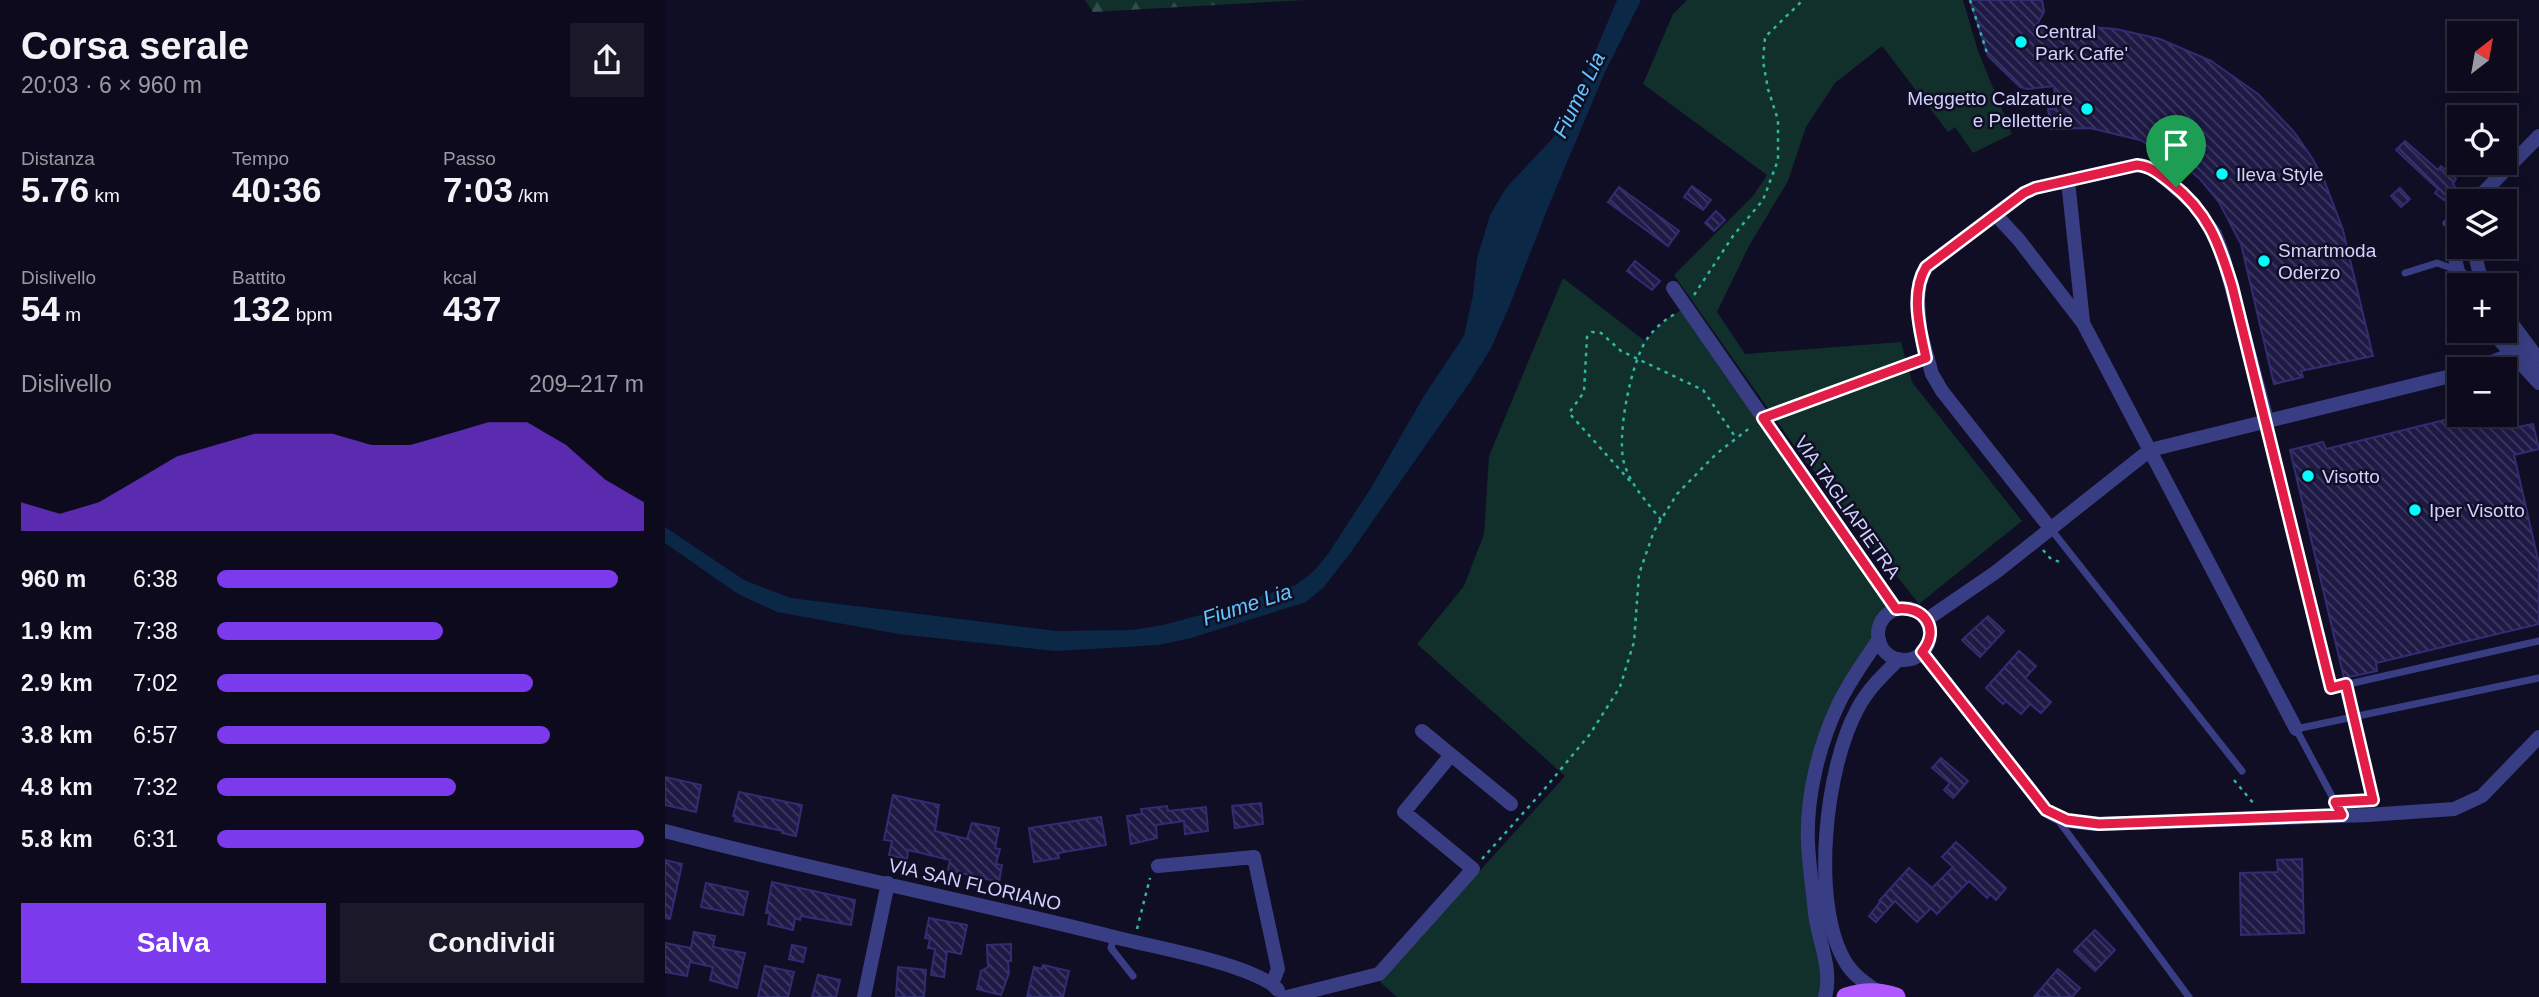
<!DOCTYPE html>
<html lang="it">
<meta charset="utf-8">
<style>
:root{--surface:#0c0a1c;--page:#1a1829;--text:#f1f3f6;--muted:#9a9aa3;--line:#2c2b3b;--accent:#7c3aed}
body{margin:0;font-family:Arial,sans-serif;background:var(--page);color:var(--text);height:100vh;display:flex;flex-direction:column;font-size:26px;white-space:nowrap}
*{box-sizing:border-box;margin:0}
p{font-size:23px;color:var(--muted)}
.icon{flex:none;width:38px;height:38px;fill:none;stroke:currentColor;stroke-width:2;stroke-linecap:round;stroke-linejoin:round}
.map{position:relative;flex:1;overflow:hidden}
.details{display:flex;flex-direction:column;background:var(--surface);width:665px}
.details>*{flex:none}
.needle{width:46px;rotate:31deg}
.tools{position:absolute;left:1782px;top:21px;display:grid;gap:14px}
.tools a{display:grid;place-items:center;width:70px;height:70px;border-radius:0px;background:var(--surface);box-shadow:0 4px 18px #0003,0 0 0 2px var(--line);font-size:35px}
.pin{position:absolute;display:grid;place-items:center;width:60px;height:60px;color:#fff;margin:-72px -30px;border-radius:50% 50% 50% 0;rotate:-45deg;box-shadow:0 0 7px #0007}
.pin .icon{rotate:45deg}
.round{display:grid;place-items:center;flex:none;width:74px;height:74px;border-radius:0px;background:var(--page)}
.head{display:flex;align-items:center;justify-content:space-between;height:119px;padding:0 21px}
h1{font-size:38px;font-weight:800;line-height:52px}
.stats{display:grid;grid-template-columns:repeat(3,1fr);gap:10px;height:119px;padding:7px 21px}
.stats div{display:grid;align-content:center}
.stats b{font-size:35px;font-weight:800}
.stats small{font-size:19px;font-weight:400}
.stats p{font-size:19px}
.chart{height:196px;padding:14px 21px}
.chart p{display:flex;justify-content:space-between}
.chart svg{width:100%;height:126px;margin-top:7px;fill:var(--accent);opacity:.7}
.button{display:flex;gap:14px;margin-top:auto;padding:14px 21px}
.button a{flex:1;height:80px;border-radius:0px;background:var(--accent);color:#fff;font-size:28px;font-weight:800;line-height:80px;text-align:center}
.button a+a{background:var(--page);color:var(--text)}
ul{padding:0 21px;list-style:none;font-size:23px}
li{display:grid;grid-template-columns:112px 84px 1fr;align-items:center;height:52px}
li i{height:18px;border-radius:9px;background:var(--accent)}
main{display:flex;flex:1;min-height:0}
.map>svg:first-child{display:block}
.green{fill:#112f2b}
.forest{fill:url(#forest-firs)}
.water{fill:#0b2847}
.building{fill:url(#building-back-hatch);stroke:#322c72;stroke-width:2}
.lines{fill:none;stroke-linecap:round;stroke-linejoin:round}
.path{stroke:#2eb8a0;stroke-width:2.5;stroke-dasharray:3.5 5;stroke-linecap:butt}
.service{stroke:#393e84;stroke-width:7}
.minor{stroke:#393e84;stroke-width:14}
.primary{stroke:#af59ff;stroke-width:19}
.route-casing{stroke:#fff;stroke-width:14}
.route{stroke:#e11d48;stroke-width:9}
.poi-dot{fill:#00fdfb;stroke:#100e25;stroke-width:2.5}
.labels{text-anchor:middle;stroke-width:5;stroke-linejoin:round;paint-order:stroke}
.poi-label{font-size:19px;fill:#d2d2ff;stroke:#100e25;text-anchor:start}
.street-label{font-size:19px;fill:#d2d2ff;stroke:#100e25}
.water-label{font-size:21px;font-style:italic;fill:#60c7ff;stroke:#100e25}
</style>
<main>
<section class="details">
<div class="head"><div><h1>Corsa serale</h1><p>20:03 · 6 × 960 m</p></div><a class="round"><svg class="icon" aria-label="share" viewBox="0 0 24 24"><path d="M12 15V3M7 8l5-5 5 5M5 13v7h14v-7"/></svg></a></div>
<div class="stats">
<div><p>Distanza</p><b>5.76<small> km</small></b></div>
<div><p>Tempo</p><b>40:36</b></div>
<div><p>Passo</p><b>7:03<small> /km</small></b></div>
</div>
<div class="stats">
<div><p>Dislivello</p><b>54<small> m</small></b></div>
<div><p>Battito</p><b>132<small> bpm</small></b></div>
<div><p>kcal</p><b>437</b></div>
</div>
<div class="chart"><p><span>Dislivello</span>209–217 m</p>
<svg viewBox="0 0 160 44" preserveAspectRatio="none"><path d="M0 44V34L10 38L20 34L30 26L40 18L50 14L60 10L70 10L80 10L90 14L100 14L110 10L120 6L130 6L140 14L150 26L160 34V44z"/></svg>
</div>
<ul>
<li><b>960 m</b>6:38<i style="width:94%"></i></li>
<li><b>1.9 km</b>7:38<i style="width:53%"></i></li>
<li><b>2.9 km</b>7:02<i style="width:74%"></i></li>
<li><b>3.8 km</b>6:57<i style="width:78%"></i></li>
<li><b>4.8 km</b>7:32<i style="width:56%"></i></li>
<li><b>5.8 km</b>6:31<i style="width:100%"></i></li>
</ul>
<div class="button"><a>Salva</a><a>Condividi</a></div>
</section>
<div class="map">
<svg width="1874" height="997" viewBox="0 0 1874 997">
<defs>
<pattern id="forest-firs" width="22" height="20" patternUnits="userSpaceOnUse" patternTransform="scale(1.75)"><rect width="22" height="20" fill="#112f2b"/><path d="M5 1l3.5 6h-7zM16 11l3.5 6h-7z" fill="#334c4b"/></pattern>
<pattern id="building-back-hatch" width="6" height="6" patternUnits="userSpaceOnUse" patternTransform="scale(1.75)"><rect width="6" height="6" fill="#1e1a46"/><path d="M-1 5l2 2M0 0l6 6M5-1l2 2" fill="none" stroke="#3e3a62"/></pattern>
</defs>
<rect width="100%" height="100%" fill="#100e25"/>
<path class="green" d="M1022,0H1298L1313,51L1347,134L1308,153L1290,127L1283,132L1217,46L1170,83L1141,127L1123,181L1084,246L1052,312L1080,354L1236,342L1247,382L1357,521L1254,604L1135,454L1009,275L1088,196L1102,175L978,84L1008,14Z
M898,278L980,341L1000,320L1021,307L1226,611C1216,618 1213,627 1214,639L1188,678L1146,794L1160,997H732L715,982L900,776L752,644L799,586L819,534L824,456Z"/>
<path class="forest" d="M420,0H640L428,12Z"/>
<path class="water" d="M952,0H976L940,72L884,205L844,307L825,350L805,382L686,552L658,588L641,602L526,638L493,645L391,651L234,634L112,612L73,594L0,543V527L79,580L126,598L391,631L467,630L498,625L543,613L631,585L649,571L663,554L706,488L759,396L799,336L808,295L812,259L825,215L841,188L887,139L902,119Z"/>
<path class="building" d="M1305,0H1377L1379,12L1369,30L1425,27L1451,29L1495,39L1546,61L1593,94L1629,132L1647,158L1659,180L1678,230L1708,356L1636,371L1638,377L1609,384L1576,244L1554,202L1535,179L1517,164L1475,140L1425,128L1386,129L1383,109H1391L1389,86L1362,89L1355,87L1323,56Z
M1740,141L1773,170L1776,166L1791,179L1788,184L1790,187L1779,200L1770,193L1773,189L1731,150Z
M1027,186L1046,200L1038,210L1019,197Z
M954,187L1014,231L1003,246L943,202Z
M1735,188L1745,199L1736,207L1726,196Z
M1051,211L1060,220L1049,231L1040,223Z
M970,261L995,281L987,290L962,271Z
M1800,415H1840L1843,429L1868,424L1874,449L1849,455L1874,564V624L1711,663L1712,671L1679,678L1625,450L1658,442L1661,449Z
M1323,616L1339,631L1315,657L1297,640Z
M1354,651L1371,666L1360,678L1386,702L1376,713L1365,704L1356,714L1341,701L1338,704L1321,688Z
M1276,758L1303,781L1288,798L1279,790L1285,783L1267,768Z
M0,777L36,785L31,812L0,805Z
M74,792L137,805L131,836L117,833L118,831L70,821L71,817L68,816Z
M228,795L274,805L270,831L302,839L307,823L334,828L330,848L335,849L331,864L337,865L334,882L283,870L285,860L243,850L242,859L224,855L227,841L219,840Z
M596,803L598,824L570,828L567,806Z
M502,806L503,811L541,807L543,831L520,834L519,821L491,825L492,838L466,844L462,816L477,814L476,809Z
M436,817L441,845L393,853L394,858L369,862L364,828Z
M1291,842L1341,888L1331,900L1325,894L1322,898L1304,881L1272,914L1266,908L1252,922L1230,901L1211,922L1204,916L1215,902L1214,901L1244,868L1267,888L1288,867L1277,857Z
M1637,859L1639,933L1576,935L1575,873L1613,872L1612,860Z
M0,860L17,864L5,919L0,918Z
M107,882L190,900L186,925L136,916L135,920L130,918L128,930L103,924L105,913H101Z
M41,883L83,892L78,915L36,907Z
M264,918L302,925L296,954L282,951L279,977L266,975L270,949L263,948L265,939L260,938Z
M1430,930L1450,950L1430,971L1409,951Z
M29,932L50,936L48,947L80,953L72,988L45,980L48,967L25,962L22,976L0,972V943L26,948Z
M346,944V961H343L344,973L336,995L312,989L316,971L323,967L322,945Z
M127,945L141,948L138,962L124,959Z
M378,965L404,971L398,997H362L369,967L377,969Z
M100,966L129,972L123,997H93Z
M233,967L261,970L259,997H231Z
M1393,969L1415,988L1407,997H1369Z
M153,975L175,980L171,997H147Z"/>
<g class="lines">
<path class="path" d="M1305,0L1323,56
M1029,295L1068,236L1098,200L1113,160V120L1103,89L1098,61L1100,37L1138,0
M1839,379L1853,381
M1110,413L1249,362
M965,481L904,413L919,392L922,337L927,332L936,333L956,351L1038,390L1071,438
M996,520C983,503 967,487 960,466C950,440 966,362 982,339C989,329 999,320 1010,314
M1378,550L1386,559L1398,563
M1683,694L1687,708
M1691,728L1708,800
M1569,780L1589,804
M817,859L877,792L925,734L955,687L969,642L974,574L989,531L1012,494L1051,454L1086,427
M472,929L485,878"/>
<path class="service" d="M1781,223L1793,231
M1740,273L1772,263L1798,272L1810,285
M1602,420L1666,688L1874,641
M1385,528L1577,771
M1677,815L1631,729L1874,678
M1393,820L1524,997
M449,937L446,948L468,976"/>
<path class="minor" d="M1403,181L1418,322
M1810,201L1874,136
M1331,215L1354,240L1418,323L1631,729
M1794,229L1790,258L1796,285
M1808,247L1815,275L1820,285
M1008,288L1231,609
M1839,313L1871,356
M1826,331L1874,383
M1809,369L1857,350L1861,351L1874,367
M1385,528L1277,391L1267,374L1255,330L1253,299L1255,283L1261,267L1359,193L1370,188L1472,165L1479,166L1492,172L1527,202L1550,234L1557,252L1602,420
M1213 634a26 26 0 1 1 52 0a26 26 0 1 1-52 0Z
M1261,620L1331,572L1485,450L1794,374
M1257,652L1381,810C1397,822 1415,823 1434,824L1703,815L1789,809L1817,796L1874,737
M757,731L846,804
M0,831C147,870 297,899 445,936C491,948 568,960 607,984
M493,866L589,857L613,969L607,984L613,990
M1213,992C1202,984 1189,976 1181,963C1145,905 1160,767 1193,708C1203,689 1218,675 1234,659
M199,997L223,883
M622,997L714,974L808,869L739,812L786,755
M1160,997C1168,969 1153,940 1150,913C1148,890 1144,866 1143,843C1141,797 1154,744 1174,703C1185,680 1200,660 1214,639"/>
<path class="primary" d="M1181,997C1199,991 1214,991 1231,997"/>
</g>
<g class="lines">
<defs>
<path id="route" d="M1472,165C1486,166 1496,175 1506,183C1543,212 1554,243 1567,286L1666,688L1681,684L1708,800L1670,802L1677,815L1434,824L1402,820L1381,810L1257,652C1276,629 1259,605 1231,609L1098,418L1261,358C1255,330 1245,293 1261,267L1359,193L1370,188Z"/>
</defs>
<use href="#route" class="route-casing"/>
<use href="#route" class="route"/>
</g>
<g class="poi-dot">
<circle cx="1356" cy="42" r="7"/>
<circle cx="1422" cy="109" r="7"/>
<circle cx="1557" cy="174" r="7"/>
<circle cx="1599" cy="261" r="7"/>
<circle cx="1643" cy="476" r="7"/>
<circle cx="1750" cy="510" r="7"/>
</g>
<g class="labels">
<g class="poi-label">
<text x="1370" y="38">Central<tspan x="1370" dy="22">Park Caffe'</tspan></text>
<text x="1408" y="105" text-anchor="end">Meggetto Calzature<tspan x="1408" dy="22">e Pelletterie</tspan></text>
<text x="1571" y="181">Ileva Style</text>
<text x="1613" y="257">Smartmoda<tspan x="1613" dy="22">Oderzo</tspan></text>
<text x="1657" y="483">Visotto</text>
<text x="1764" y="517">Iper Visotto</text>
</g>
<g class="street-label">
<text transform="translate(1183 507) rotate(55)" y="7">VIA TAGLIAPIETRA</text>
<text transform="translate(310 884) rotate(13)" y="7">VIA SAN FLORIANO</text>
</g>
<g class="water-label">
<text transform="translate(914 95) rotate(-64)" y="7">Fiume Lia</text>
<text transform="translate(582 605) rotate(-18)" y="7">Fiume Lia</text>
</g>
</g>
</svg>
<div class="tools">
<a><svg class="needle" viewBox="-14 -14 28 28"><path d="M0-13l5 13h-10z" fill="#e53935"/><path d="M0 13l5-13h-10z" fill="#9a9aa3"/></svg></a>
<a><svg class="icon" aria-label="locate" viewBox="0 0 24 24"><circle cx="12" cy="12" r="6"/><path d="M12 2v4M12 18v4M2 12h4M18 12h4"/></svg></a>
<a><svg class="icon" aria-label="layers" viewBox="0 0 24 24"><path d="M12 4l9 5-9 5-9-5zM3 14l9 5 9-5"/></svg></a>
<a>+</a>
<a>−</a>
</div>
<div class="pin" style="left:1511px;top:187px;background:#1e9e55"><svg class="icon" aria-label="arrive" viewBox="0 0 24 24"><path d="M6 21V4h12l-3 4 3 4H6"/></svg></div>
</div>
</main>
